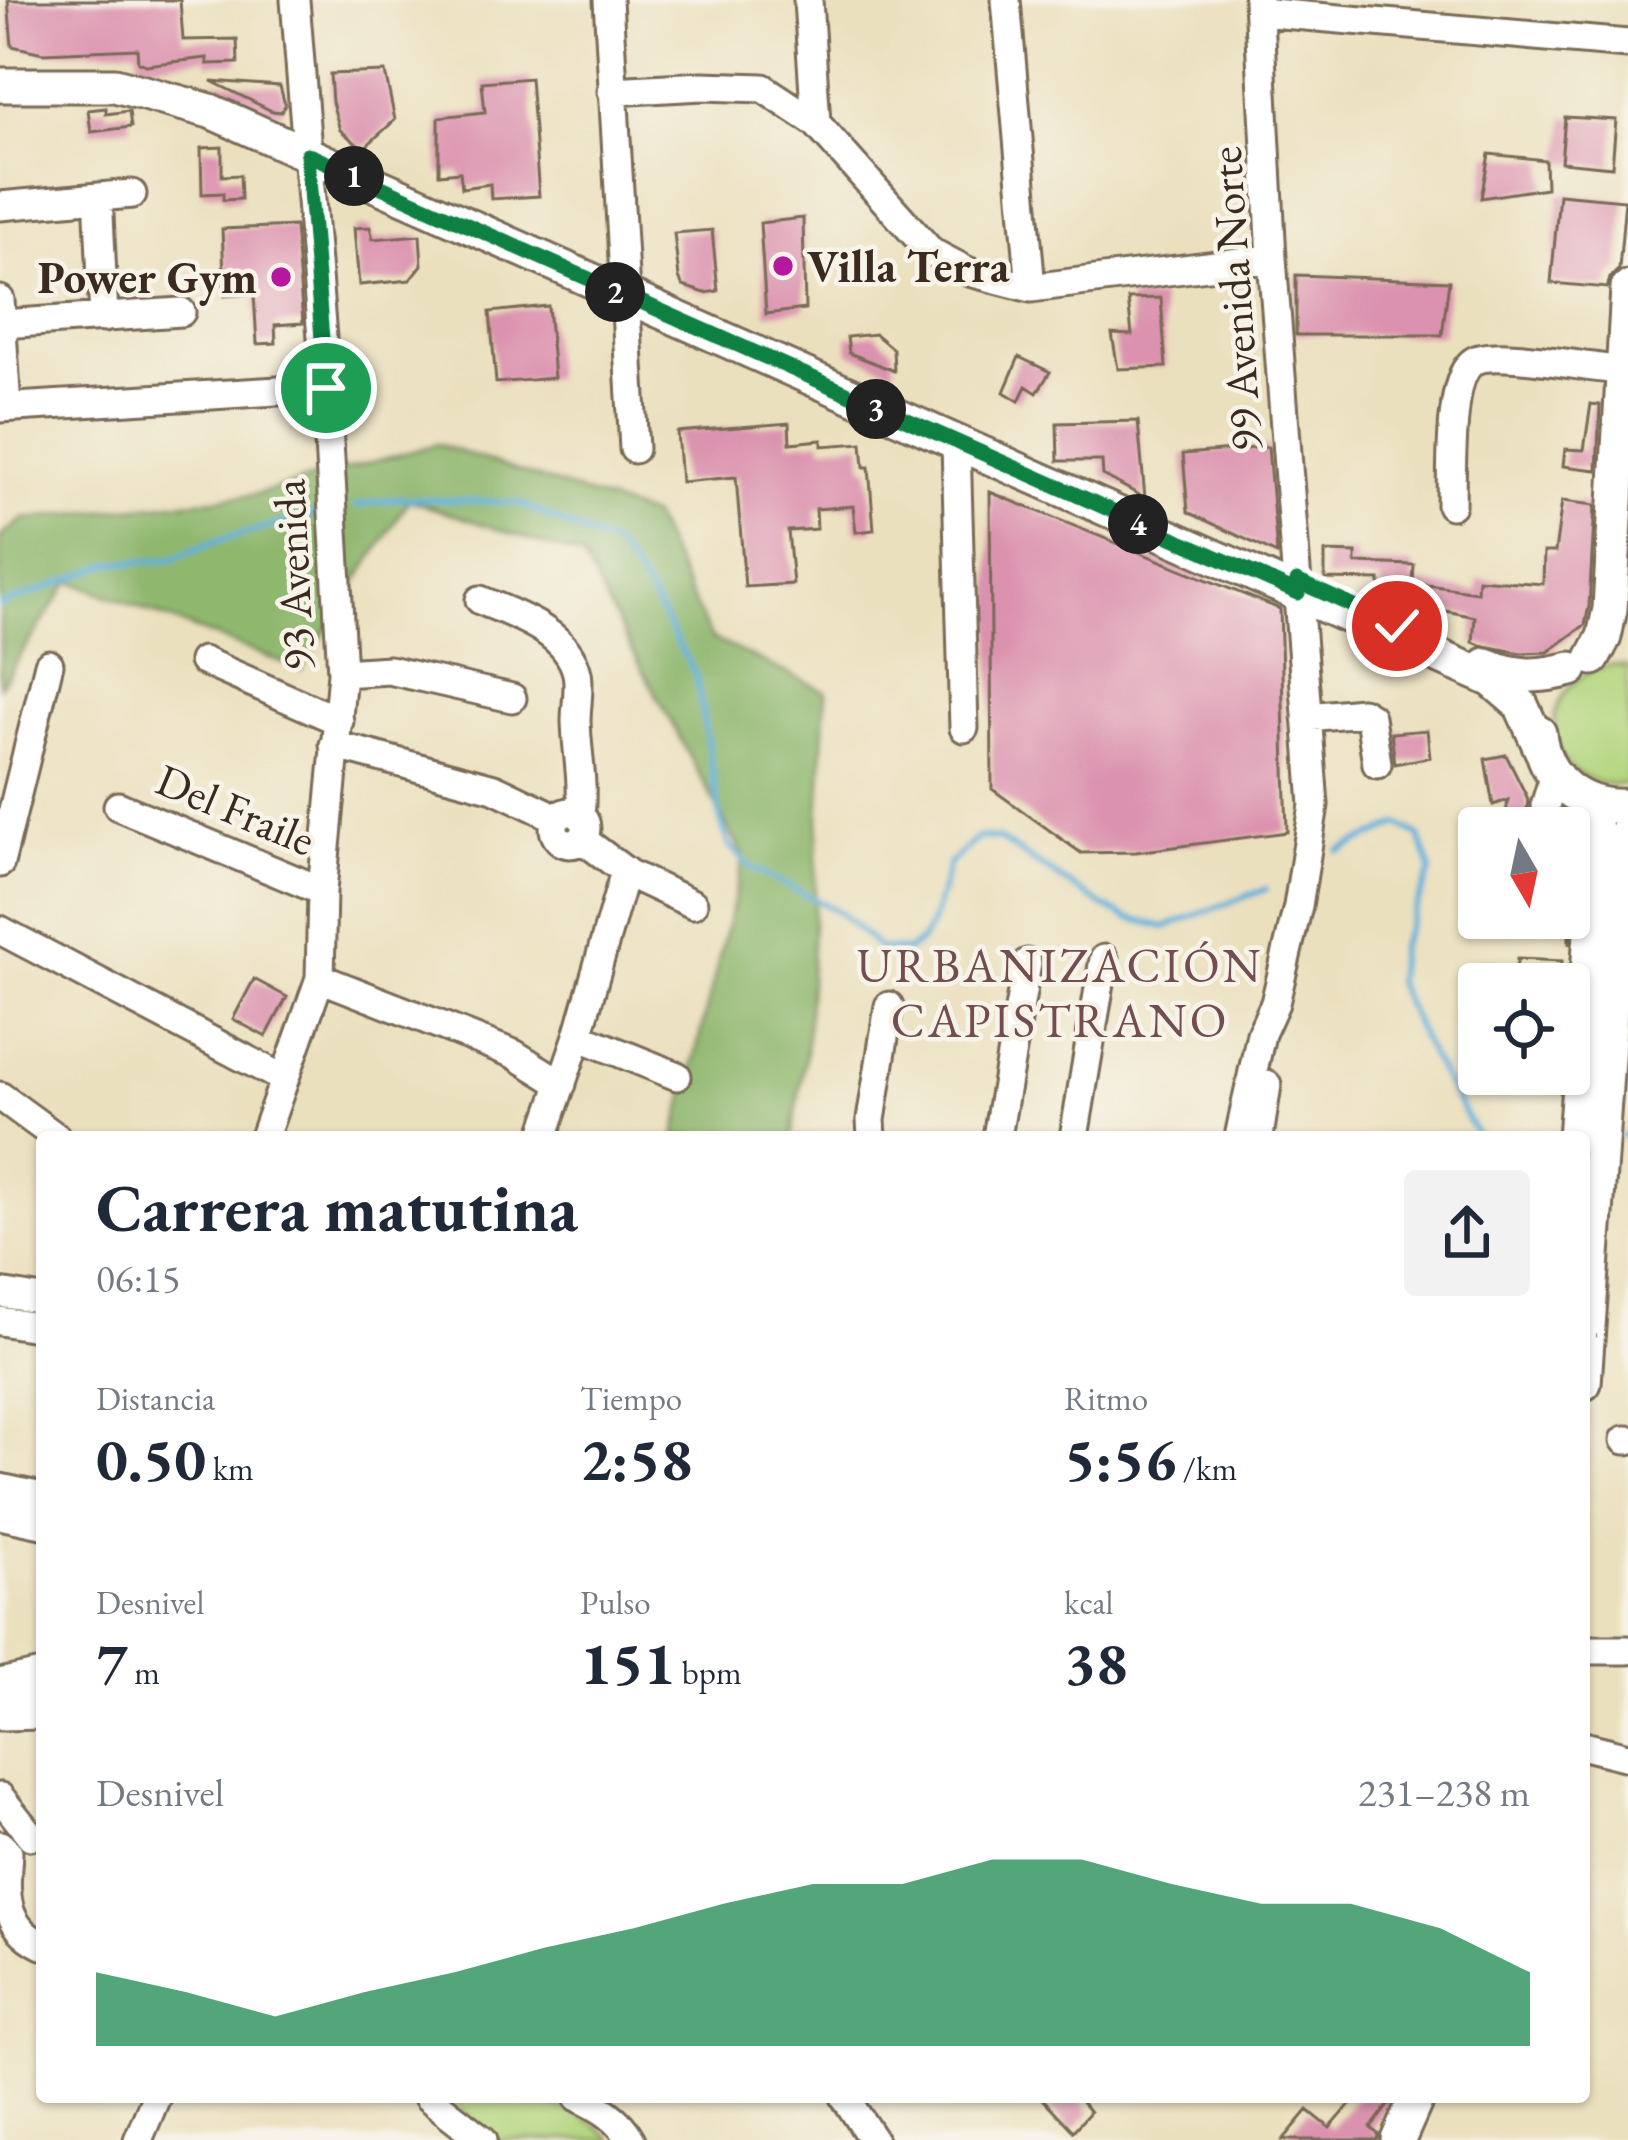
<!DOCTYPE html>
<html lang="es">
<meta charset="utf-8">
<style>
:root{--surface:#fff;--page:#f2f2f3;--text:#1f2937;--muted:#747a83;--accent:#0b8043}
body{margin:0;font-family:"EB Garamond",serif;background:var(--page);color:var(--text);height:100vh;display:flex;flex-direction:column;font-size:45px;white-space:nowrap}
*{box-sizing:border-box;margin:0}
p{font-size:39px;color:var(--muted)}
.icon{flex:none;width:66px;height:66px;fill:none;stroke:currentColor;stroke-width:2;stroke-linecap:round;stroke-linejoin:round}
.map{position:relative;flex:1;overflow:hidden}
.panel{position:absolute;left:36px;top:1131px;width:1554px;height:972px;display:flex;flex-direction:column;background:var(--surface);border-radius:12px;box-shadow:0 3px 9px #0004}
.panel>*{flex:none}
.needle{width:78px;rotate:171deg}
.fabs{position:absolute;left:1458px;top:807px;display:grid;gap:24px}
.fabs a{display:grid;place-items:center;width:132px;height:132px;border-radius:12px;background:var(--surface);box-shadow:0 3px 9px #0004;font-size:60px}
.pin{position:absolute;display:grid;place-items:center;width:102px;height:102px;color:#fff;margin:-51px;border:6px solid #fff;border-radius:50%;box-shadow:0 3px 12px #0007}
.km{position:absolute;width:60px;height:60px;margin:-30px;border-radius:50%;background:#222;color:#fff;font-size:33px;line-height:60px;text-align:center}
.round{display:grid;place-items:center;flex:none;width:126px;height:126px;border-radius:12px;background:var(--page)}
.overview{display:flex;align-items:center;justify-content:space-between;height:204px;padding:0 60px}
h1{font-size:66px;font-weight:700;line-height:90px}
.stats{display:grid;grid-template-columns:repeat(3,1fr);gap:18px;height:204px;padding:12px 60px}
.stats div{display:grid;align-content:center}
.stats b{font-size:60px;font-weight:700}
.stats small{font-size:33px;font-weight:400}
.stats p{font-size:33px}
.chart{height:336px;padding:24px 60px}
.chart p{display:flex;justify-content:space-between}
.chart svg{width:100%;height:216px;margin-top:12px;fill:var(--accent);opacity:.7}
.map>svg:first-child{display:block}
.green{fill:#b4d67f;stroke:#78804e;stroke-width:3}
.forest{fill:#8fb76e;stroke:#657046;stroke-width:3}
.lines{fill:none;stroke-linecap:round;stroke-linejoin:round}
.stream{stroke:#5eafd9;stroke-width:6}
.building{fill:#db92ae}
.minor-tunnel{stroke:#c8bc9e;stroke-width:27;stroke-dasharray:27 14;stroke-linecap:butt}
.minor-casing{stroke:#796a56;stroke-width:33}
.major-casing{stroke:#796a56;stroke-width:39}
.minor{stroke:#fff;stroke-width:27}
.major{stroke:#fff;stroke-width:33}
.path-bridge{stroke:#796a56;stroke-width:3;stroke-dasharray:3 9;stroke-linecap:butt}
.route-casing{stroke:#fff;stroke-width:24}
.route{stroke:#0b8043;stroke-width:15}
.poi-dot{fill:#b5179e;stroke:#f7f3e8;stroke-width:4.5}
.labels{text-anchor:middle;stroke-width:9;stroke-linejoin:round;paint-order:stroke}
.poi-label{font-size:45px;font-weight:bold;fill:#3b2a1e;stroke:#f7f3e8;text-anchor:start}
.street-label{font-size:45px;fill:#3b2a1e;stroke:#f7f3e8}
.neighbourhood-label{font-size:48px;letter-spacing:3px;fill:#734e50;stroke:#f7f3e8}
</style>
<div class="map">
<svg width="1628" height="2140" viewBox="0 0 1628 2140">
<rect width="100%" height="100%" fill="#f7f3e8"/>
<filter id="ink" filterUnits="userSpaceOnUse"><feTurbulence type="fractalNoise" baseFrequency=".00833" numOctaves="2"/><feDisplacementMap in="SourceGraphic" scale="24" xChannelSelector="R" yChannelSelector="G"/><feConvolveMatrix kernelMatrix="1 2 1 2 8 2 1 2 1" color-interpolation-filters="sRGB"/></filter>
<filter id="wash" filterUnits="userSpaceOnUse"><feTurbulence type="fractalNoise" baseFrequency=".004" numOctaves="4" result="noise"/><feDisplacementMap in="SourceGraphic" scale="48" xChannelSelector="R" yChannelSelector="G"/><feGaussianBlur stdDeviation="2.7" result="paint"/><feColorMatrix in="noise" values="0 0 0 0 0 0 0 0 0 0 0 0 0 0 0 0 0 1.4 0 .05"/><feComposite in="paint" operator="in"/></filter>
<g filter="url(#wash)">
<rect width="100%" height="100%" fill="#ebe0be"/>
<path class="green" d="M1611,665L1628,667V784C1542,795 1524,683 1611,665Z
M455,2097C510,2097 575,2098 613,2140H492L453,2100Z"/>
<path class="forest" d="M437,444L652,516L711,638L826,691L806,1053L792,1137H675L744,857L582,557L409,500L301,670L70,581L0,686V537L24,519L253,495Z"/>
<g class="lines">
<path class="stream" d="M356,506L399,498L519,503L617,548L650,594L696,676L721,822L730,846L750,867L838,911L879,948L907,951L921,941L931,924L949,864L979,837L999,839L1103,906L1128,918L1165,927L1266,889
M0,606L112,563L169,560L211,543L315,514
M1339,851L1399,824L1419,836L1431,870L1399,949L1396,982L1430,1055L1478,1137
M1622,1136L1628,1134"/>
</g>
<g id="blocks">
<path class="building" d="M8,0H180L183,40L237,39L238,63L207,64V58L146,65L138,62L137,49L43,53L12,46Z
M385,72L395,120L363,149L340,130L332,102L330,74Z
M530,78L539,196L491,199L490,184L462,188L460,172L439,174V117L485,112L482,82Z
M211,81L280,86L285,105L281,112L272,111Z
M106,108V114L129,111L131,127L91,132L88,110Z
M1565,117L1616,120L1612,167L1561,162Z
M222,147V176L240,175L241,199L223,200V193L202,194L201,148Z
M1489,154L1545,160L1546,188L1481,198Z
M1559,194L1625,200L1619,269L1610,278L1607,288L1551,283Z
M803,218L805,309L766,314L760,223Z
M295,226L303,323L275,325L276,343L257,344L254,294L225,296L222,229Z
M370,227L373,239L420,235L422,265L410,280L359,285L354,228Z
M712,230L718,291L705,293L683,286L679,278L674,233Z
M1296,275L1449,281L1442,335H1296Z
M1161,298L1166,367L1118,369L1112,334L1132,335L1128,299Z
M548,306L554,378L496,383L490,312Z
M875,334L893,349L894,371L849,353L847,337Z
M1019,357L1050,372L1037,393L1026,386L1019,401L1004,392Z
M1591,404L1600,405L1597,470L1563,466L1565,449L1584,450Z
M1138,421L1145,498L1103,475L1102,461H1058L1057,423Z
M789,423L790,443L822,440V446L862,443L864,467H869L874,530L856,532L853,506L816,509L817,529L788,531L793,584L745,587L736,477L681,482L677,432Z
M1268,447L1277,554L1188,512L1183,454Z
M990,492L1280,609L1287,832L1136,852L1081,853L992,789Z
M1562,501L1595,505L1589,606L1585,625L1548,652L1521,653L1480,645L1473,642L1475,617L1412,604V611H1397V600L1380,599V580L1325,579V552L1356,553V563L1414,565L1413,583L1477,592L1478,579L1543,584L1544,552H1555Z
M1427,730L1430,757L1395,764L1391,733Z
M1506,755L1528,799L1527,809L1533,819L1548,824L1559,816L1569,822V818L1573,825L1577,846L1569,945V828H1504L1508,800L1493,805L1485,759Z
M1517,959L1562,961L1561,984H1516Z
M254,979L287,997L266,1037L233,1019Z
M1041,2097H1078L1090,2112L1073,2131Z
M1357,2097H1394L1371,2128L1378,2134L1377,2140H1283L1308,2110L1330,2128Z"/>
</g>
</g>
<g filter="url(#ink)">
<use href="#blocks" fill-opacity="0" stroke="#796a56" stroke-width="3"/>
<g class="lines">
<path class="minor-tunnel" d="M1569,893L1584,906"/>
<defs>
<path id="minor" d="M608,0L634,449
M808,0L816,123
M1006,0L1031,288
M1259,12L1628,44
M612,91L703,86L763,88L816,123L931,252L969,272L1031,288L1272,258
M0,206L132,194
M99,215L104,318
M0,300L7,407
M2,324L181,312
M0,408L326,388
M956,445L964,728
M1451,505C1452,475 1448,376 1474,361C1495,348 1591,369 1622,370
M480,600C515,615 567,631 577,673C580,687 576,706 576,721C577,754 584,783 580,816
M203,661L339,721
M342,673L389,670L512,698
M1307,717L1362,712L1370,717L1377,764
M334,745L494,788L557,818
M118,806L322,891
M1545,806L1554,776
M554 828a16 16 0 1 1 32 0a16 16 0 1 1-32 0Z
M582,839L629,874L693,904
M0,863L49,664
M0,930L282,1078
M320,978L514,1054L562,1084
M578,1036L677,1076
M0,1096L56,1137
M264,1137L320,978L322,891L342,673L326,388L295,0
M543,1137L578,1036L625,871
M872,1137L871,1120L889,1006
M997,1137L1027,963
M1074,1137L1104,959
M1239,1137L1261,1034L1275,1003L1298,906L1314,805L1272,258L1258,0
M1259,1137L1267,1085
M0,1293L42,1300
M0,1321L42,1328
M1625,1440H1628
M0,1488L42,1497
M0,1515L42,1524
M1584,1650H1628
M1584,1746L1628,1757
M0,1797L31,1836
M0,1845L8,1853C5,1893 2,1926 42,1945
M428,2097L483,2140
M578,2097C600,2108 619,2118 631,2140
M845,2097L873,2140
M138,2140L156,2097"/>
<path id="major" d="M0,85H115L210,111L1492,680L1521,705L1542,751
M1593,658L1604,637L1610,609L1628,288
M1486,665C1516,678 1540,677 1571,669
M1539,733C1544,781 1581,809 1628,806
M1575,1137L1598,845L1593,818L1583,800
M1584,1383L1621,861L1628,827
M0,1686L42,1677
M0,1713L42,1712
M1398,2140L1417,2097"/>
</defs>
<use href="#minor" class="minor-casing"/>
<use href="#major" class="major-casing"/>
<use href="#minor" class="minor"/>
<use href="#major" class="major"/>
<path class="path-bridge" d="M1584,1336H1597"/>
</g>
</g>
<g class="lines" filter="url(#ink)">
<defs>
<path id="route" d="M326,388L307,154L1298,593L1297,581L1397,626"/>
</defs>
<use href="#route" class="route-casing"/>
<use href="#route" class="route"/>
</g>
<g class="poi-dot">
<circle cx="783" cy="266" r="12"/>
<circle cx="281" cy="277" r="12"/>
</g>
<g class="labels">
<g class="poi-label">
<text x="807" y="282">Villa Terra</text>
<text x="257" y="293" text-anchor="end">Power Gym</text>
</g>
<g class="street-label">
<text transform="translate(1235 299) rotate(-94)" y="16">99 Avenida Norte</text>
<text transform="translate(293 575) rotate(-93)" y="16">93 Avenida</text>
<text transform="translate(236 809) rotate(23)" y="16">Del Fraile</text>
</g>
<g class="neighbourhood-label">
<text x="1060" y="982">URBANIZACIÓN<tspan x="1060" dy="55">CAPISTRANO</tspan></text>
</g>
</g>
</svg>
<div class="fabs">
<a><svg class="needle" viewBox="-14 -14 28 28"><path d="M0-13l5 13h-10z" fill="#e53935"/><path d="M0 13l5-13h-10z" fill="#747a83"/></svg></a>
<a><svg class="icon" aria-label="locate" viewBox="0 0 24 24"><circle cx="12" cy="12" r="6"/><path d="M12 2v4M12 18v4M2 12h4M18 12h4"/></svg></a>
</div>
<div class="pin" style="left:326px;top:388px;background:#1e9e55"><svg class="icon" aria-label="arrive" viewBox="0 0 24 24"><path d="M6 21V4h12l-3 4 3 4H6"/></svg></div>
<div class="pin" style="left:1397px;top:626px;background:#d93025"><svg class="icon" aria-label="check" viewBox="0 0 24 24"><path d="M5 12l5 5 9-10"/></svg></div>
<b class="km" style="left:354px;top:176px">1</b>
<b class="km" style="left:615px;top:292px">2</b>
<b class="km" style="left:876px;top:409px">3</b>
<b class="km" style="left:1138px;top:524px">4</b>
<section class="panel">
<div class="overview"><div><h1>Carrera matutina</h1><p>06:15</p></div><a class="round"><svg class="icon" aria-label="share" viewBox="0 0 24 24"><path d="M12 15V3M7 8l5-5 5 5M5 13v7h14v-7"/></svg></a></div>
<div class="stats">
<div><p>Distancia</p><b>0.50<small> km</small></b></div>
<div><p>Tiempo</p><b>2:58</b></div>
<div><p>Ritmo</p><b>5:56<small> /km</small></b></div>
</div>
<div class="stats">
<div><p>Desnivel</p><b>7<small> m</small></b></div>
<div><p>Pulso</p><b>151<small> bpm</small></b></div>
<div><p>kcal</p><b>38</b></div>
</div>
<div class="chart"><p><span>Desnivel</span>231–238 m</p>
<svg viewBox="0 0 160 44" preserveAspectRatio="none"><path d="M0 44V29L10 33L20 38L30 33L40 29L50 24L60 20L70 15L80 11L90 11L100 6L110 6L120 11L130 15L140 15L150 20L160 29V44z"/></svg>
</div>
</section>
</div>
